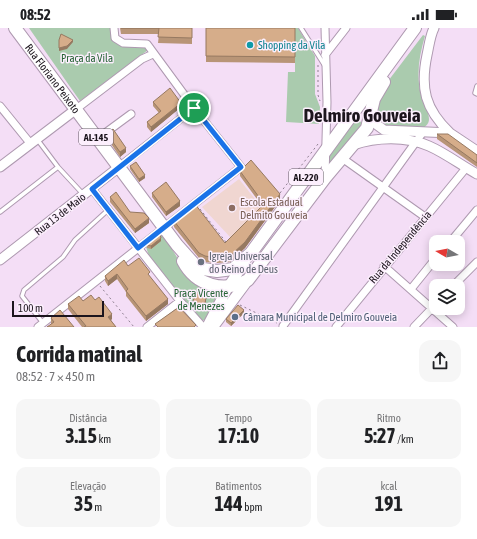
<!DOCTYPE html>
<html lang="pt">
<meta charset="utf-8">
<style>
:root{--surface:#fff;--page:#f6f6f6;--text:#202124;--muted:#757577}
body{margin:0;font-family:"Asap Condensed",sans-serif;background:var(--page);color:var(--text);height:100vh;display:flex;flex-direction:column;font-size:15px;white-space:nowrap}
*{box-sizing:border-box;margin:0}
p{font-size:13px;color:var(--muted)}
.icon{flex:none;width:22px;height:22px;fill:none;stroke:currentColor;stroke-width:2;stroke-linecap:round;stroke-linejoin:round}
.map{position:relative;height:299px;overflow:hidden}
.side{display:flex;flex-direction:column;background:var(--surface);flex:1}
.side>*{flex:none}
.needle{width:26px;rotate:279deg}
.fabs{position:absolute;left:429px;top:207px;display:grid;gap:8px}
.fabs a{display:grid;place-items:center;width:36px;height:36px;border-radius:8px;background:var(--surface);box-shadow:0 2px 10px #0003;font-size:20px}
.scale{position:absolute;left:12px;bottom:10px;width:92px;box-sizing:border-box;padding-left:4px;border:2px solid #1c151d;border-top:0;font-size:11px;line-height:14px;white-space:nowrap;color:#1c151d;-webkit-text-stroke:3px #fceffd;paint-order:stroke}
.pin{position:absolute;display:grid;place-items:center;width:34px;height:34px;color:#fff;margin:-17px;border:2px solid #fff;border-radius:50%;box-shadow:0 1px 4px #0007}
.round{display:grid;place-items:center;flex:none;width:42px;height:42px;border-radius:12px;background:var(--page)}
.summary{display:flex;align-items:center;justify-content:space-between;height:68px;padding:0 16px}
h1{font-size:22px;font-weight:700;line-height:30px}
.figures{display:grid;grid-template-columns:repeat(3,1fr);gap:6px;height:68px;padding:4px 16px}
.figures div{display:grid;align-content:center;border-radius:10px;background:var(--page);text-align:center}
.figures b{font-size:20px;font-weight:700}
.figures small{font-size:11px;font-weight:400}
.figures p{font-size:11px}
.status{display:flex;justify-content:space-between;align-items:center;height:28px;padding:0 20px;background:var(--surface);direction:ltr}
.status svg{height:11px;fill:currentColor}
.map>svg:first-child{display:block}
.education{fill:#f0d6d1}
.green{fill:#aacbae}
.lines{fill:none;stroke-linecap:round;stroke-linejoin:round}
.service-casing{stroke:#ae99b0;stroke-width:5.5}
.minor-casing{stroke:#ae99b0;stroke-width:9}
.tertiary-casing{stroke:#ae99b0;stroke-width:11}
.secondary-casing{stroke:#ae99b0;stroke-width:12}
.trunk-casing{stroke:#ae99b0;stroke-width:14}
.path{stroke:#8f8091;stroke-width:1;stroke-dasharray:2 3;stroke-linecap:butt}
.service{stroke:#fff;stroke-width:3.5}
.minor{stroke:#fff;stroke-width:7}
.tertiary{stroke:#fff;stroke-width:9}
.secondary{stroke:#fff;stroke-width:10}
.trunk{stroke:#fff;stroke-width:12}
.wall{fill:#b89577}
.shaded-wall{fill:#967961}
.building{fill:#d6ad8a;stroke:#967961}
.route-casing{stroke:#fff;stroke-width:8}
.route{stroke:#1a73e8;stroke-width:5}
.culture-dot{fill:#0f9aa8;stroke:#fceffd;stroke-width:1.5}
.education-dot{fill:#8d6e63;stroke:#fceffd;stroke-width:1.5}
.worship-dot{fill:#6b7280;stroke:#fceffd;stroke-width:1.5}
.service-dot{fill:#5c6f8a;stroke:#fceffd;stroke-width:1.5}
.labels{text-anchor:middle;stroke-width:3;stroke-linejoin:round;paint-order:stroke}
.shield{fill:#fceffd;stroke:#5f5660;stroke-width:1}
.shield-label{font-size:10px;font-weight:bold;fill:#1c151d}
.culture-label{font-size:11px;fill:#0d838f;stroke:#fceffd;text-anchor:start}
.park-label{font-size:11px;fill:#266335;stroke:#fceffd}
.street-label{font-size:11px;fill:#1c151d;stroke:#fceffd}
.education-label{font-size:11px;fill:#785e54;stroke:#fceffd;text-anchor:start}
.worship-label{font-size:11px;fill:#5b616d;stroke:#fceffd;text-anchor:start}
.service-label{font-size:11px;fill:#4e5e75;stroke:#fceffd;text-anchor:start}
.town-label{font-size:19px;font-weight:bold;fill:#1c151d;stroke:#fceffd}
</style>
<div class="status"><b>08:52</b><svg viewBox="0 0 49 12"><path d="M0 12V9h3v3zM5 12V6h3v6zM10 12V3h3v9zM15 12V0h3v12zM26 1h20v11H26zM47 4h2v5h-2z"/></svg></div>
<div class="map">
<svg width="477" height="299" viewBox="0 0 477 299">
<rect width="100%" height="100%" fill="#f4def6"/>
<path class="education" d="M239,151L263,181L231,210L202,179Z"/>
<path class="green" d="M29,0H111L112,10L119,17L145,19L148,22L80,73Z
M295,0H298L315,28V66L320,79L319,96L286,94L288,44H295Z
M423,7L425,8C419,28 416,47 421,67C422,75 429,83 429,91C429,96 426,98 422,101L382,98L375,91L379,65Z
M357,91L361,94V99L329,135V127Z
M160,205L163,206L178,231L199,255L220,265L208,291L200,293L150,231L145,216Z"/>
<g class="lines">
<defs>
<path id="service" d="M301,0L325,38
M477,58L475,65L477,66
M37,111L58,139L83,166
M0,184L58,139
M43,295L22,268L24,262L63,229L75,212L108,182"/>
<path id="minor" d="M325,0L327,74L325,150
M325,27L346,0
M0,78L30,115
M75,82L142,31L153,26
M97,111L131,86
M342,130L425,189
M119,139L194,80
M92,161L180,273L203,299
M452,212L477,182
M384,238L453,299
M453,258L477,234
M411,261L436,230
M283,298L423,104
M38,299L241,139L194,80L147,16L123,15L115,10L114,0
M147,299L180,273
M336,299L466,140
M414,299L436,276"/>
<path id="tertiary" d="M434,0C430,8 429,18 427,27C420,60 425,81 450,105
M369,91L384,102L450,105L477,123
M353,117C376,109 406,108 429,118C445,125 461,137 477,146
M0,139L75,82
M0,232L119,139"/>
<path id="secondary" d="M207,299L228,259L245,234
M213,299L248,252"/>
<g id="trunk">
<path id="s1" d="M15,0L177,217L194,236L203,241L217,243L233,241L251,225L415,0"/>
<path d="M183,233C196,258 224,265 248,252L325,150L367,100L374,71L384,54"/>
</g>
</defs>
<use href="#service" class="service-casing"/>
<use href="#minor" class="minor-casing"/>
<use href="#tertiary" class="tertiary-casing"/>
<use href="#secondary" class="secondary-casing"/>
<use href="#trunk" class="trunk-casing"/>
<path class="path" d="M318,37V67L320,73
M280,165L318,116
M200,181L226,214
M100,258L134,299
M240,277L277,295"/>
<use href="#service" class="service"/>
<use href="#minor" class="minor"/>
<use href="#tertiary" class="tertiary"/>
<use href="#secondary" class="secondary"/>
<use href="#trunk" class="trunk"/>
</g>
<path class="wall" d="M120,0H192V16L158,15L159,6H121Z
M206,0H295V35L206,34Z
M153,74L181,79L151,104L147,99V94L159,85L153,78Z
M107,106L126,124L120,129L107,110Z
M437,106L477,127V139L437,111Z
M130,138L145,150L139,154L130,141Z
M240,143L280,172L245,220L230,234L217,235L205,234L199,230L174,199V193L225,215L262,178L240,148Z
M152,165L180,178L166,188L152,169Z
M110,169L130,184L149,195L135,205L110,174Z
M161,213L151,221L147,220V216Z
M128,238L150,249L168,276L146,293L126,268V264L117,251L108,258L105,253V248Z
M83,273L112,291L111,292L116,299H82L68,281V276Z
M193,273L206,274L205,278L197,280L193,276Z
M244,285L231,298L226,294V291Z
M51,290L74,299L51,296Z"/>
<path class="shaded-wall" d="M73,12V14L67,21L59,23V20Z
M181,75V79L151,104V99Z
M126,120V124L120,129V124Z
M145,147V150L139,154V151Z
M280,166V172L245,220L230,234V228Z
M180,173V178L166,188V184Z
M149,190V195L135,205V201Z
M161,210V213L151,221V218Z
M117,246V251L108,258V253Z
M206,270V274L205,278L197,280V277Z
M168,271V276L146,293V288Z
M244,282V285L231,298V295Z
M112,286V291L108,294V289Z"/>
<path class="building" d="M121,0H192V10L158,9L159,0Z
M206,0H295V29L206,28Z
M61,6L73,12L67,18L59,20V12Z
M170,60L181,75L151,99L147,94L161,83L153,74Z
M113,101L126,120L120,124L107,106Z
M437,106H448L477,127V135Z
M251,132L280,166L245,214L230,228L217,230L205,228L199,225L174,193L195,176L225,215L264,176L240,143Z
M136,134L145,147L139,151L130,138Z
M166,154L180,173L166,184L152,165Z
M116,164L130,184L144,185L149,190L135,201L110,169Z
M160,206L161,210L151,218L147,217V216Z
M139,230L150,244L148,246L168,271L146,288L126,263L128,261L117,246L108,253L105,248L124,232L128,238Z
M200,263L205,267L206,270L205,275L197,277L193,273L196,265Z
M91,267L95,272L99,269L112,286L108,289L116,299H84L86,298L68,276L79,268L83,273Z
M238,277L244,282L231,295L226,291Z
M179,279L196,297L194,299H158L155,296Z
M60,282L74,299H47L54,294L51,290Z"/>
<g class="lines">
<defs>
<path id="route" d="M194,80L241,139L138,220L92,161Z"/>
</defs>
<use href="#route" class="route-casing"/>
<use href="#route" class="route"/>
</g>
<circle class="culture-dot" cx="250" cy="17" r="4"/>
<circle class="education-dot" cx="232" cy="180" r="4"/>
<circle class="worship-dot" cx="201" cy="234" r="4"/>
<circle class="service-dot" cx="235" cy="289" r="4"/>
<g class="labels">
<g class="shield">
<rect x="79" y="101" width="34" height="16" rx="3"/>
<rect x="289" y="141" width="34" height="16" rx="3"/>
</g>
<g class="shield-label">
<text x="96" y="113">AL-145</text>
<text x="306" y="153">AL-220</text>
</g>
<g class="culture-label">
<text x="258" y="21">Shopping da Vila</text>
</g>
<g class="park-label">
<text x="87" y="34">Praça da Vila</text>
<text x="201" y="269">Praça Vicente<tspan x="201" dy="13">de Menezes</tspan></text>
</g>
<g class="street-label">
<text dy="4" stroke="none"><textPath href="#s1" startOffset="63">Rua Floriano Peixoto</textPath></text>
<text transform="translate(60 186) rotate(-38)" y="4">Rua 13 de Maio</text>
<text transform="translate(400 219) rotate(-50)" y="4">Rua da Independência</text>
</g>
<g class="education-label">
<text x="240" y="178">Escola Estadual<tspan x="240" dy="13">Delmito Gouveia</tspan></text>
</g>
<g class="worship-label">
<text x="209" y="232">Igreja Universal<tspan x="209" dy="13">do Reino de Deus</tspan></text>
</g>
<g class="service-label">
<text x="243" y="293">Câmara Municipal de Delmiro Gouveia</text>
</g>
<g class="town-label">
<text x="362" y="94">Delmiro Gouveia</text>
</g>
</g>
</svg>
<div class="fabs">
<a><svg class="needle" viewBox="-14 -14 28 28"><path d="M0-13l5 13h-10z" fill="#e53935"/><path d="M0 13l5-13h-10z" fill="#757577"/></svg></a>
<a><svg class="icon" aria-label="layers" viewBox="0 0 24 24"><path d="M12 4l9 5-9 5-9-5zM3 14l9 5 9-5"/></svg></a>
</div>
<div class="scale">100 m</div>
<div class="pin" style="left:194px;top:80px;background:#1e9e55"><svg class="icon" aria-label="arrive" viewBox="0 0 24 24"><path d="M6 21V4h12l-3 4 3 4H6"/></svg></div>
</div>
<section class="side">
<div class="summary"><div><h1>Corrida matinal</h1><p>08:52 · 7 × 450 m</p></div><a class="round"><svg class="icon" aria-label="share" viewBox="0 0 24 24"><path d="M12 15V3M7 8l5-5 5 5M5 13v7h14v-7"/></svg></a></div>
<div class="figures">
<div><p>Distância</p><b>3.15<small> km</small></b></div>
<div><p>Tempo</p><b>17:10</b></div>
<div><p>Ritmo</p><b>5:27<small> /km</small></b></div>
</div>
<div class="figures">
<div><p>Elevação</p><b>35<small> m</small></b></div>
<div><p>Batimentos</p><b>144<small> bpm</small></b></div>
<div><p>kcal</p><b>191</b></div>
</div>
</section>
